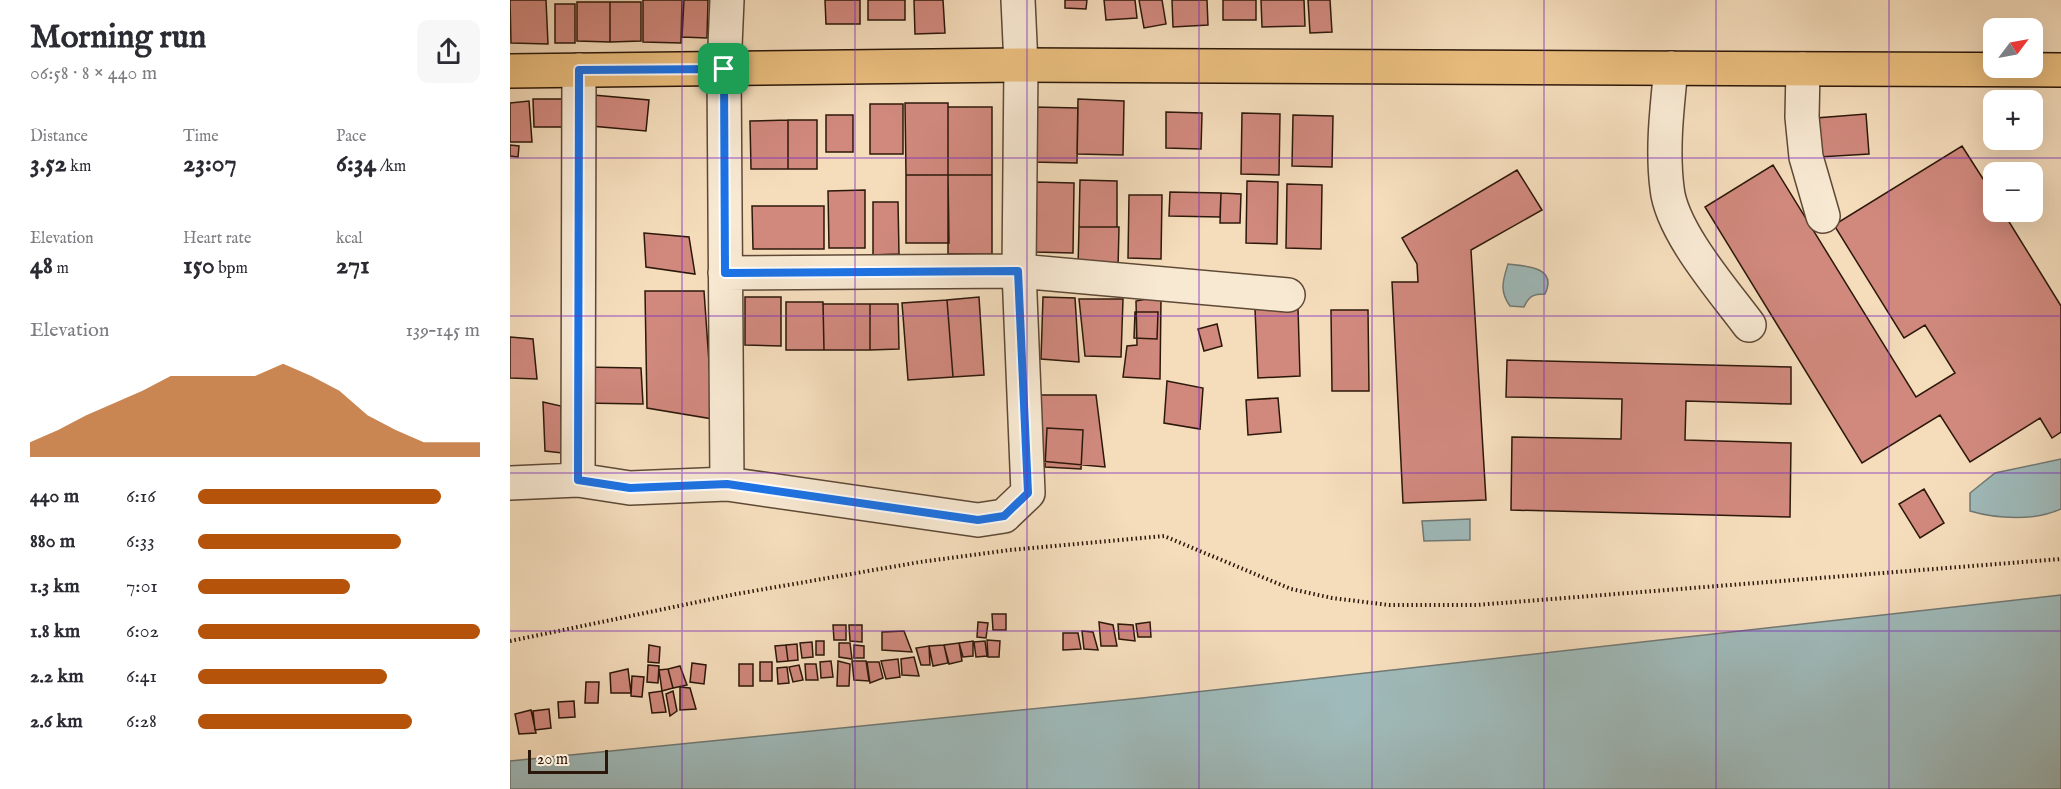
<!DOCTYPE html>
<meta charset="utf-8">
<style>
:root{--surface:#fff;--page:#f7f7f7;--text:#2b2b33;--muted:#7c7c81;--accent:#b45309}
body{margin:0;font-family:"IM FELL English",serif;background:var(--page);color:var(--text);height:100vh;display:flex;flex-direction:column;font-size:22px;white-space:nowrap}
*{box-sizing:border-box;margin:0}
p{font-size:20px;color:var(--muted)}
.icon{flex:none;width:33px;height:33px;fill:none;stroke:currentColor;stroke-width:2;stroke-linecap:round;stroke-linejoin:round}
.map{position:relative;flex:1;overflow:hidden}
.panel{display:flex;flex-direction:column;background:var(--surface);width:510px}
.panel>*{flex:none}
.needle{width:39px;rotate:58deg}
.fabs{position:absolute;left:1473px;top:18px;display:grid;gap:12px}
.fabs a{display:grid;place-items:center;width:60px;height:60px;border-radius:12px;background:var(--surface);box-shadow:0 6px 24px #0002;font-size:30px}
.scale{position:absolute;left:18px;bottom:15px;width:80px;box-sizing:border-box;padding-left:6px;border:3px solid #2c180a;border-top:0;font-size:16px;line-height:21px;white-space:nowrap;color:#2c180a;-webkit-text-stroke:4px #f8e9d3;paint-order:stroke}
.pin{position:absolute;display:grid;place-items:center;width:51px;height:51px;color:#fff;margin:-26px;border-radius:12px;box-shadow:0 3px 9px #0006}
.round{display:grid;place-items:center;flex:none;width:63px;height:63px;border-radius:12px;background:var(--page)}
.overview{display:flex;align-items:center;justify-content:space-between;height:102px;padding:0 30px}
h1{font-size:33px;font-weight:700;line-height:45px}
.stats{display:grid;grid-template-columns:repeat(3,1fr);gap:9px;height:102px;padding:6px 30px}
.stats div{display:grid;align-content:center}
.stats b{font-size:26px;font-weight:700}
.stats small{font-size:16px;font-weight:400}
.stats p{font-size:16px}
.chart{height:168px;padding:12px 30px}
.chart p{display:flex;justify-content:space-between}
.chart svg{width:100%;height:108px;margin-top:6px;fill:var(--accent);opacity:.7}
ul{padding:0 30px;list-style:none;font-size:20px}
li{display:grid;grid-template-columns:96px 72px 1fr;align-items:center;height:45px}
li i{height:15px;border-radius:8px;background:var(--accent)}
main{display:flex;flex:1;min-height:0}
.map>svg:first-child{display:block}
.water{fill:#9fbaba;stroke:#717974;stroke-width:1.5}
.building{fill:#d1897e;stroke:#2c180a;stroke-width:1.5}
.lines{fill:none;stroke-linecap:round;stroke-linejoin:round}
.minor-casing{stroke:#5e4936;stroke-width:36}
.major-casing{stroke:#2c180a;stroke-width:36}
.path{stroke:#2c180a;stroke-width:4;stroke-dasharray:1.5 3;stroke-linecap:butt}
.minor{stroke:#f8e9d3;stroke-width:33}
.major{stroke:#eabe7e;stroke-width:33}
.route-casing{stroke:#fff;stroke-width:12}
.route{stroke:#1a73e8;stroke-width:8}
.grid{fill:none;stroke:#7b2cbf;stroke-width:1.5;stroke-opacity:0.55}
</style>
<main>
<section class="panel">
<div class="overview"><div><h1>Morning run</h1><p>06:58 · 8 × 440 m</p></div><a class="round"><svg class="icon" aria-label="share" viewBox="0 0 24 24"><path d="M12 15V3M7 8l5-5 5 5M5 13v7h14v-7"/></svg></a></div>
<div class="stats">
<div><p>Distance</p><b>3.52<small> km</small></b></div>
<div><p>Time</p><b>23:07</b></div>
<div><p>Pace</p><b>6:34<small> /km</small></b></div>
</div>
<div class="stats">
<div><p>Elevation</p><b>48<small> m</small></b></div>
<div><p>Heart rate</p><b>150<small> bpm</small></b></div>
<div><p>kcal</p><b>271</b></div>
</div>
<div class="chart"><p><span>Elevation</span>139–145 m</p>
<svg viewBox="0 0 160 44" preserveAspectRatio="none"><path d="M0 44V38L10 33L20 27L30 22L40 17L50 11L60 11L70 11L80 11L90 6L100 11L110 17L120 27L130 33L140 38L150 38L160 38V44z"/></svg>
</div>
<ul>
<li><b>440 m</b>6:16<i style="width:86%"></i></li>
<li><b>880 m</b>6:33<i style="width:72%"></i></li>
<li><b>1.3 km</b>7:01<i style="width:54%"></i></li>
<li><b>1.8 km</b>6:02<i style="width:100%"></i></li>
<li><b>2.2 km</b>6:41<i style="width:67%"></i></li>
<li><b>2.6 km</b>6:28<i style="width:76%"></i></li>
</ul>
</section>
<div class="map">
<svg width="1551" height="789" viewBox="0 0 1551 789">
<rect width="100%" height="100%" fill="#f5ddbc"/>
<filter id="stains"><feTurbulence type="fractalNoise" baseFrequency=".00333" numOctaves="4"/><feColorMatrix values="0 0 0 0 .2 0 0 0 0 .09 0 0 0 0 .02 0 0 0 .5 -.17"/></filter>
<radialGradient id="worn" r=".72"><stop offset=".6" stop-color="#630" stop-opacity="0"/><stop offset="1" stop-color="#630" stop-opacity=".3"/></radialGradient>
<path class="water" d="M998,264C1016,266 1048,267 1035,294C1023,294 1019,296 1014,307L1000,306C989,291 993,280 998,264Z
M1551,459V509C1525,521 1487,519 1460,511V493L1485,473Z
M960,519V540L914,541L912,521Z
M1551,595V789H0V761L632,698Z"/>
<path class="building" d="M0,0H36L38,44L1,43Z
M133,0H172L171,43L133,42Z
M174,0H198L197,38L172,37Z
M315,0H350V24H316Z
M358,0H395V20H358Z
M404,0H433L435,33L405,34Z
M555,0H577L576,9L555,8Z
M594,0H625L627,18L596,20Z
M629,0H652L656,24L634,28Z
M662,0H697L698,25L663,27Z
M713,0H746V20H713Z
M751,0H794L795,26L752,27Z
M798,0H820L822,32L800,33Z
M67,2H100V42L67,41Z
M100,2H131V41L100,42Z
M45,4H65V43H45Z
M83,95L139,100L136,131L81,126Z
M23,99H54V127H24Z
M568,99L614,101L613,155L567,154Z
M19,101L22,142H0V103Z
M395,103H438V175H396Z
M360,104H393V154H360Z
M438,107H482V175H438Z
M523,107L568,108L567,163L522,162Z
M656,112L692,113L691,149L656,148Z
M732,113L770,114L769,175L731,174Z
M1356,114L1359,154L1309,157L1306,118Z
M316,115H343V152H316Z
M783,115L823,116L822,167L782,166Z
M278,120H307V169H278Z
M278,120V169H241L240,121Z
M0,145L9,146L8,157L0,156Z
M1452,146L1484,196V212H1493L1551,306V432L1542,438L1530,418L1460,462L1430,415L1352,463L1195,207L1263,165L1406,397L1445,373L1415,325L1394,338L1324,225Z
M1007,170L1032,210L961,250L976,500L893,503L882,282H908L907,264L892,238Z
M396,175H438L439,243H396Z
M438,175H482V254H438Z
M570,180L607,181V227H569Z
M737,181L768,182L767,244L736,243Z
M526,182L564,183L563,253L525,252Z
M777,184L812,185L811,249L776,248Z
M355,190V248H319L318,191Z
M660,192L711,193L710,217L659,216Z
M711,193L731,194L730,223H710Z
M619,195H652L651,259L618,258Z
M363,202H388L389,254L363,255Z
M242,206H314V249H243Z
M569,227H609L608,269L568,268Z
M134,233L179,237L185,274L136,267Z
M135,291H194L203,419L137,408Z
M235,297H271V346L235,345Z
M469,297L474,375L443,377L437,300Z
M533,297L565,298L569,362L531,359Z
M569,299H613L611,357L575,356Z
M636,299L651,300L650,379L613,377L617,346L627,345L626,301Z
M437,300L443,377L398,380L392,303Z
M276,302H313L314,350H276Z
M313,304H360V350H314Z
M360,304H388L389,349L360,350Z
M788,308L790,376L748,378L745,309Z
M821,310H858L859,391H822Z
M625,312H648L647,339L624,338Z
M707,324L712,346L694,351L688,329Z
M0,337L23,339L27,379L0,378Z
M997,360L1281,367V404L1176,401L1175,440L1281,443L1280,517L1001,510L1002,437L1111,439L1112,399L996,397Z
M72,367L131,368L133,404L72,403Z
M657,381L693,388L690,429L654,423Z
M531,395H586L595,467L530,461Z
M768,398L771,432L738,435L736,400Z
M33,402L51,406L52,453L35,451Z
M537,428L573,430L571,469L535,467Z
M1414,489L1434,523L1410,538L1389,504Z
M482,614H496V630H483Z
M468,622L478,623L476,638L467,637Z
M589,622L603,625L607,646H591Z
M640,622L641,637H628L626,624Z
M608,624L623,625L625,641L609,639Z
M323,625H336V640H324Z
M339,625H352V642L340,641Z
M394,631L402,652L372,650V632Z
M572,631L583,632L588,650L574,649Z
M553,633H568L571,649L553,650Z
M477,640L490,641L489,657H478Z
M306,641H314V655H306Z
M463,641V656L453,657L449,643Z
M475,641L477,656L466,657L464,642Z
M302,642L303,657L292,658L290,643Z
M329,643H340L342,659L329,657Z
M449,643L452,661L439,664L434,645Z
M287,644L288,660L278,661L276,645Z
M139,645L150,647L149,663L138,662Z
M276,645L278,661L267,662L265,646Z
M344,645L354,646V658H344Z
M434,645L438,663L423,666L419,646Z
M419,646L420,665H411L406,648Z
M404,657L409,676L392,675L391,659Z
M388,659L390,677L376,679L371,661Z
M321,661L323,677L311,678L310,662Z
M328,661L340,664L339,686H327Z
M342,661H356L359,681L344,680Z
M250,662H262V681H250Z
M357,662H369L373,678L360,683Z
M182,663L196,665L194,684L180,682Z
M229,664H243V686H229Z
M295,664H306L308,680H296Z
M138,665L149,666L148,683L137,682Z
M289,665L293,680L283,682L279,667Z
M170,666L177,685L163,688L158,669Z
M277,667L279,683L268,684L267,668Z
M118,669L121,693H101L100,673Z
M158,669L163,688L152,691L149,670Z
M122,676L134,677L132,697L121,696Z
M76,682H89L88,703H75Z
M170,687L180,688L186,709L170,710Z
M152,691L156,712L142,713L139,693Z
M163,691L167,711L160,716L156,694Z
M64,701L65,717L49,718L48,702Z
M39,709L41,728L25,730L23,711Z
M21,710L26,733L9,734L5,714Z"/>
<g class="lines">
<defs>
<path id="minor" d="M217,0L214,69L217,484
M1161,68C1157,108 1152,149 1157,188C1161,231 1213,290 1239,325
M1293,69L1292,117L1296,157L1313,216
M215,273L509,271L778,295
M68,480L69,70
M0,483L68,480L120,488L217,484L468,520L494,516L518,493L509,271L511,65L508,0"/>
<path id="major" d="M0,71L511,65L1551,70"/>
</defs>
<use href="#minor" class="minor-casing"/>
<use href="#major" class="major-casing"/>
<path class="path" d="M0,641L226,594L410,562L500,550L654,536L781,589L822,598L879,605H966L1551,559"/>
<use href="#minor" class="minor"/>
<use href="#major" class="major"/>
</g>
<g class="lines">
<defs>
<path id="route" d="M214,69L215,273L508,271L518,493L494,516L468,520L217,484L120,488L68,480L69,70Z"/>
</defs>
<use href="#route" class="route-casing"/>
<use href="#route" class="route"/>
</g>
<path class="grid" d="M172,0V789M345,0V789M517,0V789M689,0V789M862,0V789M1034,0V789M1206,0V789M1379,0V789M0,158H1551M0,316H1551M0,473H1551M0,631H1551"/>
<rect width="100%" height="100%" filter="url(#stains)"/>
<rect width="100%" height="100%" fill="url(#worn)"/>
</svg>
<div class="fabs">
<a><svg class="needle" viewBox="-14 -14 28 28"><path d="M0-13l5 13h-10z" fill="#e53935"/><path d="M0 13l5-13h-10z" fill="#7c7c81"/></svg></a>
<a>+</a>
<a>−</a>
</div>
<div class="scale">20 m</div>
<div class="pin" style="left:214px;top:69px;background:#1e9e55"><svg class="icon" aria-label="arrive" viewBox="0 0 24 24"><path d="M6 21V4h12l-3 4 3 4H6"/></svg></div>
</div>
</main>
